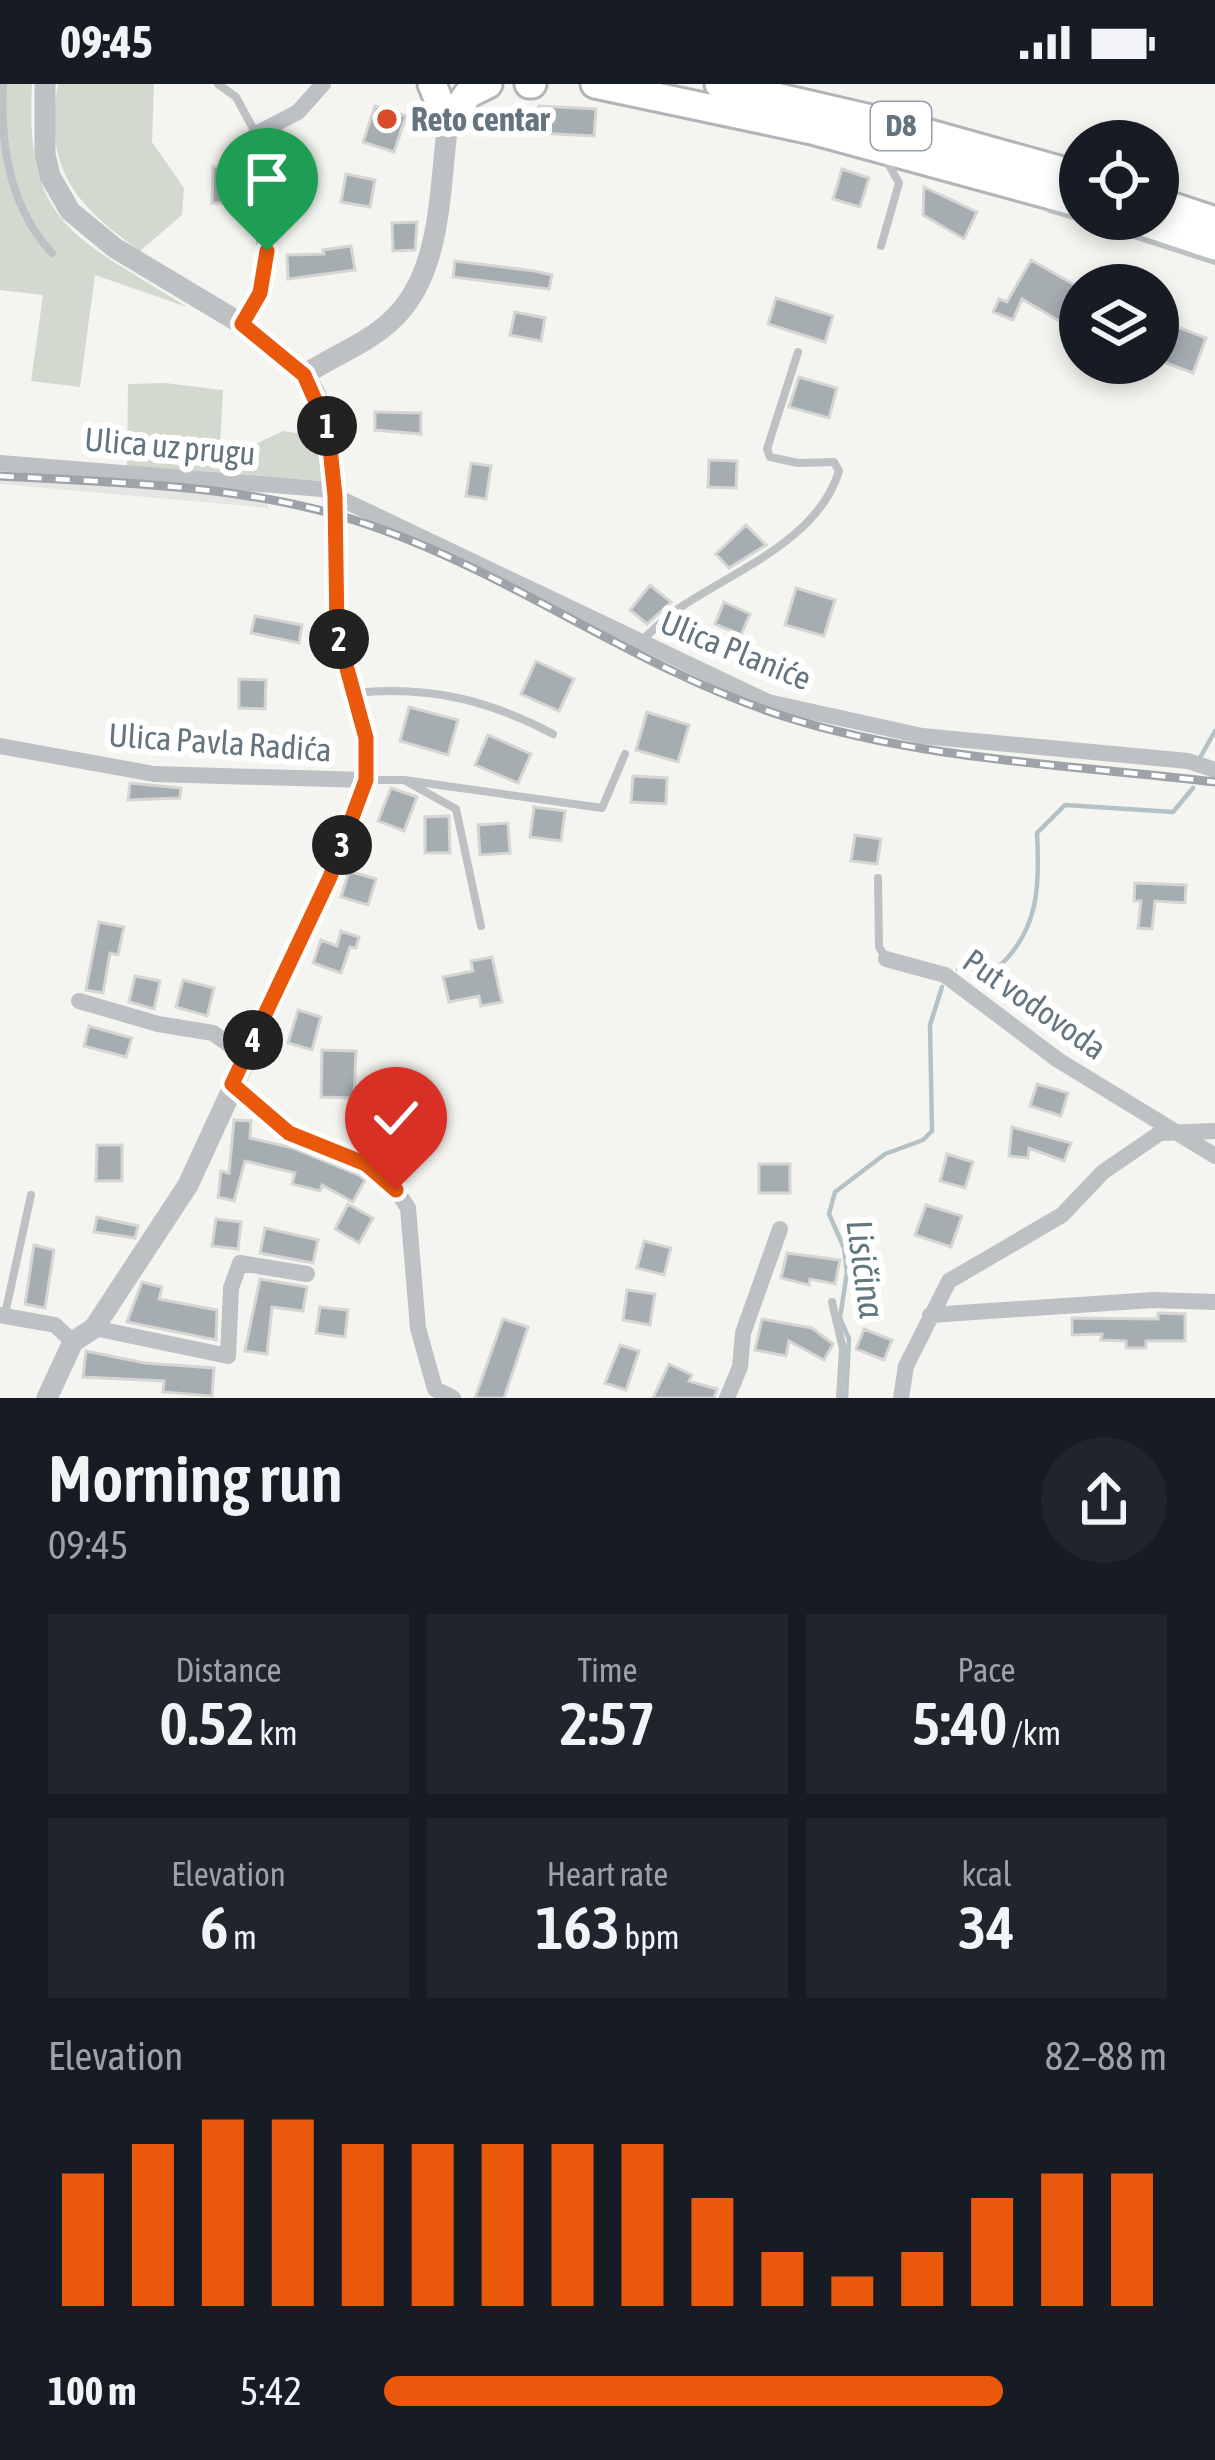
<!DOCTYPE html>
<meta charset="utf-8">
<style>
:root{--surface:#171b24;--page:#20242c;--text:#f1f3f6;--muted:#9ea1a6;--accent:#ea580c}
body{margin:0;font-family:"Asap Condensed",sans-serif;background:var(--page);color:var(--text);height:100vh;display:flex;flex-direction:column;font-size:45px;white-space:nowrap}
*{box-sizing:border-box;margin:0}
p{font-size:39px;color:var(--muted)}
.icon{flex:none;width:66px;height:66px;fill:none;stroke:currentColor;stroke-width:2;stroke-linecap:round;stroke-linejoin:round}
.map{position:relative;height:1314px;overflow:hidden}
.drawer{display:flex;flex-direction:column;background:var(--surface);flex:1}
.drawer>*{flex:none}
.buttons{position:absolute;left:1059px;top:36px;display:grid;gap:24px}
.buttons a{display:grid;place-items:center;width:120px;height:120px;border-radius:50%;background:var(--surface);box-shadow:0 6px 18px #0003;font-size:60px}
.pin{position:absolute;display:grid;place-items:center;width:102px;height:102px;color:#fff;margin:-123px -51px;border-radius:50% 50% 50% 0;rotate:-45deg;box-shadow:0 0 12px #0007}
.pin .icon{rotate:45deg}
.km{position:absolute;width:60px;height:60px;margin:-30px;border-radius:50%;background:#222;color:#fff;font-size:33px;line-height:60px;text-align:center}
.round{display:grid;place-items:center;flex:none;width:126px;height:126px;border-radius:63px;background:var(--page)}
.overview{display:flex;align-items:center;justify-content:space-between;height:204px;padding:0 48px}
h1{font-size:66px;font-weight:600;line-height:90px}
.figures{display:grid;grid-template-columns:repeat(3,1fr);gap:18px;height:204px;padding:12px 48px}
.figures div{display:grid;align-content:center;border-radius:0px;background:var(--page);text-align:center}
.figures b{font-size:60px;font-weight:600}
.figures small{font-size:33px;font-weight:400}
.figures p{font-size:33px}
.chart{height:336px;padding:24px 48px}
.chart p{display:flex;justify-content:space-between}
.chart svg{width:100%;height:216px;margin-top:12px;stroke:var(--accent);stroke-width:6}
ul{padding:0 48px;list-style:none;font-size:39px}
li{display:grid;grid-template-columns:192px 144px 1fr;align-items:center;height:90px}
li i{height:30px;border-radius:15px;background:var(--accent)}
.status{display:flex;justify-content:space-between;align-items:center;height:84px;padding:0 60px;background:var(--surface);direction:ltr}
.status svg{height:33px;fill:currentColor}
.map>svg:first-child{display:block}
.built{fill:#e5e6e4}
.green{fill:#d4d9d0}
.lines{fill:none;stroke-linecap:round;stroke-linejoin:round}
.stream{stroke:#b4c1c5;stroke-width:4.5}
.building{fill:#a5adb1;stroke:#d5d5d3;stroke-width:3}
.primary-casing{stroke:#b1b5b8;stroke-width:33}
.service{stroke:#bdc1c4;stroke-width:8}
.minor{stroke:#bdc1c4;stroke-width:16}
.tertiary{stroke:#bdc1c4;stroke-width:21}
.primary{stroke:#fff;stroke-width:27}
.rail-casing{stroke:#9da3a8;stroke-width:9}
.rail{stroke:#fff;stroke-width:4.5;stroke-dasharray:14;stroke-linecap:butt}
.route-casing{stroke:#fff;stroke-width:24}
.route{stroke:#ea580c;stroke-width:15}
.poi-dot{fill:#d94b2b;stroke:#fff;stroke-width:4.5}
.labels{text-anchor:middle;stroke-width:12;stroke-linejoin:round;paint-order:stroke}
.shield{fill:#fff;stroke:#939ea6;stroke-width:3}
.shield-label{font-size:30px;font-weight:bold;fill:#657580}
.poi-label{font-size:33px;font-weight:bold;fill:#657580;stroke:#fff;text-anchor:start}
.street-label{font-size:33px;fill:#657580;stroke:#fff}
.water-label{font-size:36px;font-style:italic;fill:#60777e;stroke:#fff}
</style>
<div class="status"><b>09:45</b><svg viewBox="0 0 49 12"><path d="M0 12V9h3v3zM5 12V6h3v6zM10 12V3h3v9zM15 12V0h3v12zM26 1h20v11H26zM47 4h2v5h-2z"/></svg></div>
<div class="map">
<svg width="1215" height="1314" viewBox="0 0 1215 1314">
<rect width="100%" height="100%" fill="#f4f4f0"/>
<path class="built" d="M0,382L260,403L269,424L0,400Z"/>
<path class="green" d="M0,0H32C24,144 79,154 187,223L95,191L80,303L31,297L43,211L0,206Z
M58,0H154L152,58L184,104L182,131L140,167C75,121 43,85 58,0Z
M165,299L223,306L220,363L241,367L283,347L322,353L325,397L127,384L128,300Z"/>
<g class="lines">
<path class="stream" d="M1201,672L1215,647
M958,885H996C1039,848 1040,802 1037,749L1065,721L1173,728L1193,704
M846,1314L849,1255L840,1234L847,1188L844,1164L829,1130L835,1108L885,1070L923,1056L932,1047L930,941L942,903"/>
</g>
<path class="building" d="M375,22L406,32L394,68L363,58Z
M539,22L596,25L594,52L538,49Z
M289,63L296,105L268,110L262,68Z
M213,83H238L243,120L212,119Z
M842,85L869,94L860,123L833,115Z
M346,90L375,96L370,123L341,118Z
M924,103L977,128L964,155L923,131Z
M417,138L415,166L393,167L392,139Z
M351,162L355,186L288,195L287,171L324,170L323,166Z
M1031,176L1080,204L1061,238L1022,215L1013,236L993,228L999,215L1007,218Z
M455,177L535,187L552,191L549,205L453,193Z
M776,214L833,232L825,258L768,240Z
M515,228L545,234L541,257L510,251Z
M1158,235L1206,254L1193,289L1158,276Z
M799,293L837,304L829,334L789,323Z
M375,328L421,329V350L375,346Z
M709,376L737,377L736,404L708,403Z
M471,379L491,382L486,415L466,412Z
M746,441L766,461L729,484L716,470Z
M650,501L671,518L647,540L630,526Z
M796,504L835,516L824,552L785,541Z
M724,518L750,530L741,551L715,540Z
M255,532L302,541L299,559L251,549Z
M536,577L574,595L559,627L521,610Z
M239,595L266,596L265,625L239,624Z
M409,623L458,636L448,671L400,657Z
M647,628L689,641L678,678L636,666Z
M488,651L531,670L518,699L475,681Z
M633,692L667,694L666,720L631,718Z
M130,699L181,704L180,714L128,716Z
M391,704L417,713L404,747L378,737Z
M534,723L565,727L561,757L530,753Z
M449,732L450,769H425V733Z
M508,739L510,769L480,771L478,741Z
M855,751L881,755L877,780L851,777Z
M349,787L376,795L368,821L341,813Z
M1135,799L1186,801L1185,819L1155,817L1152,845L1138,844L1141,817H1134Z
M99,838L124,843L118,871L110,869L103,909L86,906Z
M341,847L359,853L356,864L350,863L341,889L313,879L321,856L337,862Z
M492,873L502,918L481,922L479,912L449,918L443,893L473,887L471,877Z
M135,892L160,897L154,925L129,918Z
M183,896L214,904L207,932L176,923Z
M298,926L321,933L312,966L288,959Z
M89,942L132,954L126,973L84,962Z
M322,966L356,967L354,1014L321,1013Z
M1037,1000L1068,1009L1061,1032L1030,1022Z
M234,1036L251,1037L250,1054L293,1064L359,1091L365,1096L353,1118L322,1101L320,1107L292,1100L295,1089L245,1077L234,1117L218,1113L221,1087L229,1089Z
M1012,1043L1071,1059L1064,1077L1029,1064L1028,1074L1009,1072Z
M97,1061H122V1097H96Z
M947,1070L973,1078L965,1104L940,1097Z
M759,1080H790V1109H759Z
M348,1120L373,1134L359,1159L335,1145Z
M926,1121L962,1132L951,1163L915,1151Z
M97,1133L138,1142L135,1154L94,1148Z
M216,1135L241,1138L238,1165L212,1162Z
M265,1144L318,1156L313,1179L260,1169Z
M644,1157L671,1164L664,1191L637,1184Z
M34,1161L54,1166L45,1224L25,1220Z
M787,1169L840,1176L835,1200L810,1195L809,1201L781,1194Z
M260,1195L307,1203L303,1227L272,1223L267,1270L245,1267Z
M142,1198L162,1203L159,1215L217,1226L216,1256L127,1238Z
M627,1206L655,1210L650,1241L623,1236Z
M320,1223L348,1226L345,1253L316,1249Z
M1158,1229L1185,1230V1257H1146V1264H1126V1257L1101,1256L1102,1250L1072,1251V1234L1158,1235Z
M503,1235L528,1243L504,1314H475Z
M762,1235L812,1244L833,1260L824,1276L789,1257L786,1272L755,1266Z
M864,1245L892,1256L884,1276L856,1265Z
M620,1261L639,1267L626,1306L605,1299Z
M86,1267L145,1279L214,1284L212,1312L163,1308L164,1297L83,1293Z
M669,1280L692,1291L689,1297L717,1305L714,1314H653Z"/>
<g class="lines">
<defs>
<path id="primary" d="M432,0L448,39
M529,0H532
M595,0L812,46L1080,119
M719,0L901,42L1080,92
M448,39L468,10L488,0
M1158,118L1215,137
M1134,135L1215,162"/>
</defs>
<use href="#primary" class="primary-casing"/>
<path class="service" d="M3,0C0,60 10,124 52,169
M218,0L236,13L255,48
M1050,125L1080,134
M1084,135L1215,177
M881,162L899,99L885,74
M640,558C654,545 668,531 684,521C737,486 819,454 839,387L834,378L798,379L770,373L767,365L798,268
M355,609C427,601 489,616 553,650
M368,696H404L456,725L481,842
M404,696L602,724L625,670
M878,794L879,863L886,874
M832,1218L843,1265L840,1314
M5,1230L31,1111"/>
<path class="minor" d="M242,240C288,159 250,139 249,61L256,50L298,28L323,0
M0,379L334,406
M335,412L768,618L922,652L1188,677L1215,686
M0,662L154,690L366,696
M886,875L945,891L1058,976L1215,1072
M79,917L158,940L213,949L246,973
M232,1000L289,1049L366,1080L396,1106L408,1124L418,1244L435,1305L453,1314
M0,1231L55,1241L73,1258
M930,1231L1153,1216L1215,1218
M94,1244L228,1272L231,1204L240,1179L307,1190
M727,1314L740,1283L743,1249L780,1145
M901,1314L906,1282L949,1197L1062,1131L1103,1088L1160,1049L1215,1047"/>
<path class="tertiary" d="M45,0V70L50,92L70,127L115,164L242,240L304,291L315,309L332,368L337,549L366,654V696L330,793L188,1101L94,1244L73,1258L47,1314
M304,291C332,272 367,260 392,236C443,189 439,103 448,39"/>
<use href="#primary" class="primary"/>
<defs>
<path id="rail" d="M0,392C125,399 260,401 378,444C519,494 640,586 783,632C920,676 1073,681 1215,698"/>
</defs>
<use href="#rail" class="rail-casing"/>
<use href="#rail" class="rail"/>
</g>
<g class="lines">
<defs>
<path id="route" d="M267,167L260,209L242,240L304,291L328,345L335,412L337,548L366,654V696L330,793L232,1000L289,1049L366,1080L396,1106"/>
</defs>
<use href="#route" class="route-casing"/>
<use href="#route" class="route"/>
</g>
<circle class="poi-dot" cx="387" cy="35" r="12"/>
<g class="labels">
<rect class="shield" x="871" y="18" width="60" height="48" rx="9"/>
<g class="shield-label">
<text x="901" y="52">D8</text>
</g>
<g class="poi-label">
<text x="411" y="47">Reto centar</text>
</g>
<g class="street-label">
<text transform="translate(170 362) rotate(5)" y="12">Ulica uz prugu</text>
<text transform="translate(736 566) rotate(22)" y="12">Ulica Planiće</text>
<text transform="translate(220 658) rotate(4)" y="12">Ulica Pavla Radića</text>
<text transform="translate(1035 920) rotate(35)" y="12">Put vodovoda</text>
</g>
<g class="water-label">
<text transform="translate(866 1185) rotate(82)" y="13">Lisičina</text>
</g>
</g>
</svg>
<div class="buttons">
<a><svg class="icon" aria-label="locate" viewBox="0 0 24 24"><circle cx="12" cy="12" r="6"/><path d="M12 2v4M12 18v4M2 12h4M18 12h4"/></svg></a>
<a><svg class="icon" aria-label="layers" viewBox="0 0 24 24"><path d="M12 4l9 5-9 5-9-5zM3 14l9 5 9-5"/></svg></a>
</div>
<div class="pin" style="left:267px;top:167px;background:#1e9e55"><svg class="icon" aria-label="arrive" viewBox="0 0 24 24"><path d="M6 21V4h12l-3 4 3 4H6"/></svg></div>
<div class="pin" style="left:396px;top:1106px;background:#d93025"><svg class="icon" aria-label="check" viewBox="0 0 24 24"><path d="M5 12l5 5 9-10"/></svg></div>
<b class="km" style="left:327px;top:342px">1</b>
<b class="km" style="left:339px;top:555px">2</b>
<b class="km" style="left:342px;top:761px">3</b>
<b class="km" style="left:253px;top:956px">4</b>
</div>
<section class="drawer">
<div class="overview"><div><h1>Morning run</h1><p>09:45</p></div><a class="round"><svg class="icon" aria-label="share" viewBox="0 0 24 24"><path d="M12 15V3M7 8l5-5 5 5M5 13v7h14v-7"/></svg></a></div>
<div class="figures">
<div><p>Distance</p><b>0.52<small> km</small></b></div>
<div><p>Time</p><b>2:57</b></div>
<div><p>Pace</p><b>5:40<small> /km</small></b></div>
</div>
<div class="figures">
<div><p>Elevation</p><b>6<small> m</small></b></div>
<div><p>Heart rate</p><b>163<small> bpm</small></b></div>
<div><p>kcal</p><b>34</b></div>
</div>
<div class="chart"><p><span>Elevation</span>82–88 m</p>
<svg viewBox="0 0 160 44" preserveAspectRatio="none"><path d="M5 44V17M15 44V11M25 44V6M35 44V6M45 44V11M55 44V11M65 44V11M75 44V11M85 44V11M95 44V22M105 44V33M115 44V38M125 44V33M135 44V22M145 44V17M155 44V17"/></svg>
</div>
<ul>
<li><b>100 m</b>5:42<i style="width:79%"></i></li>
</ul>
</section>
